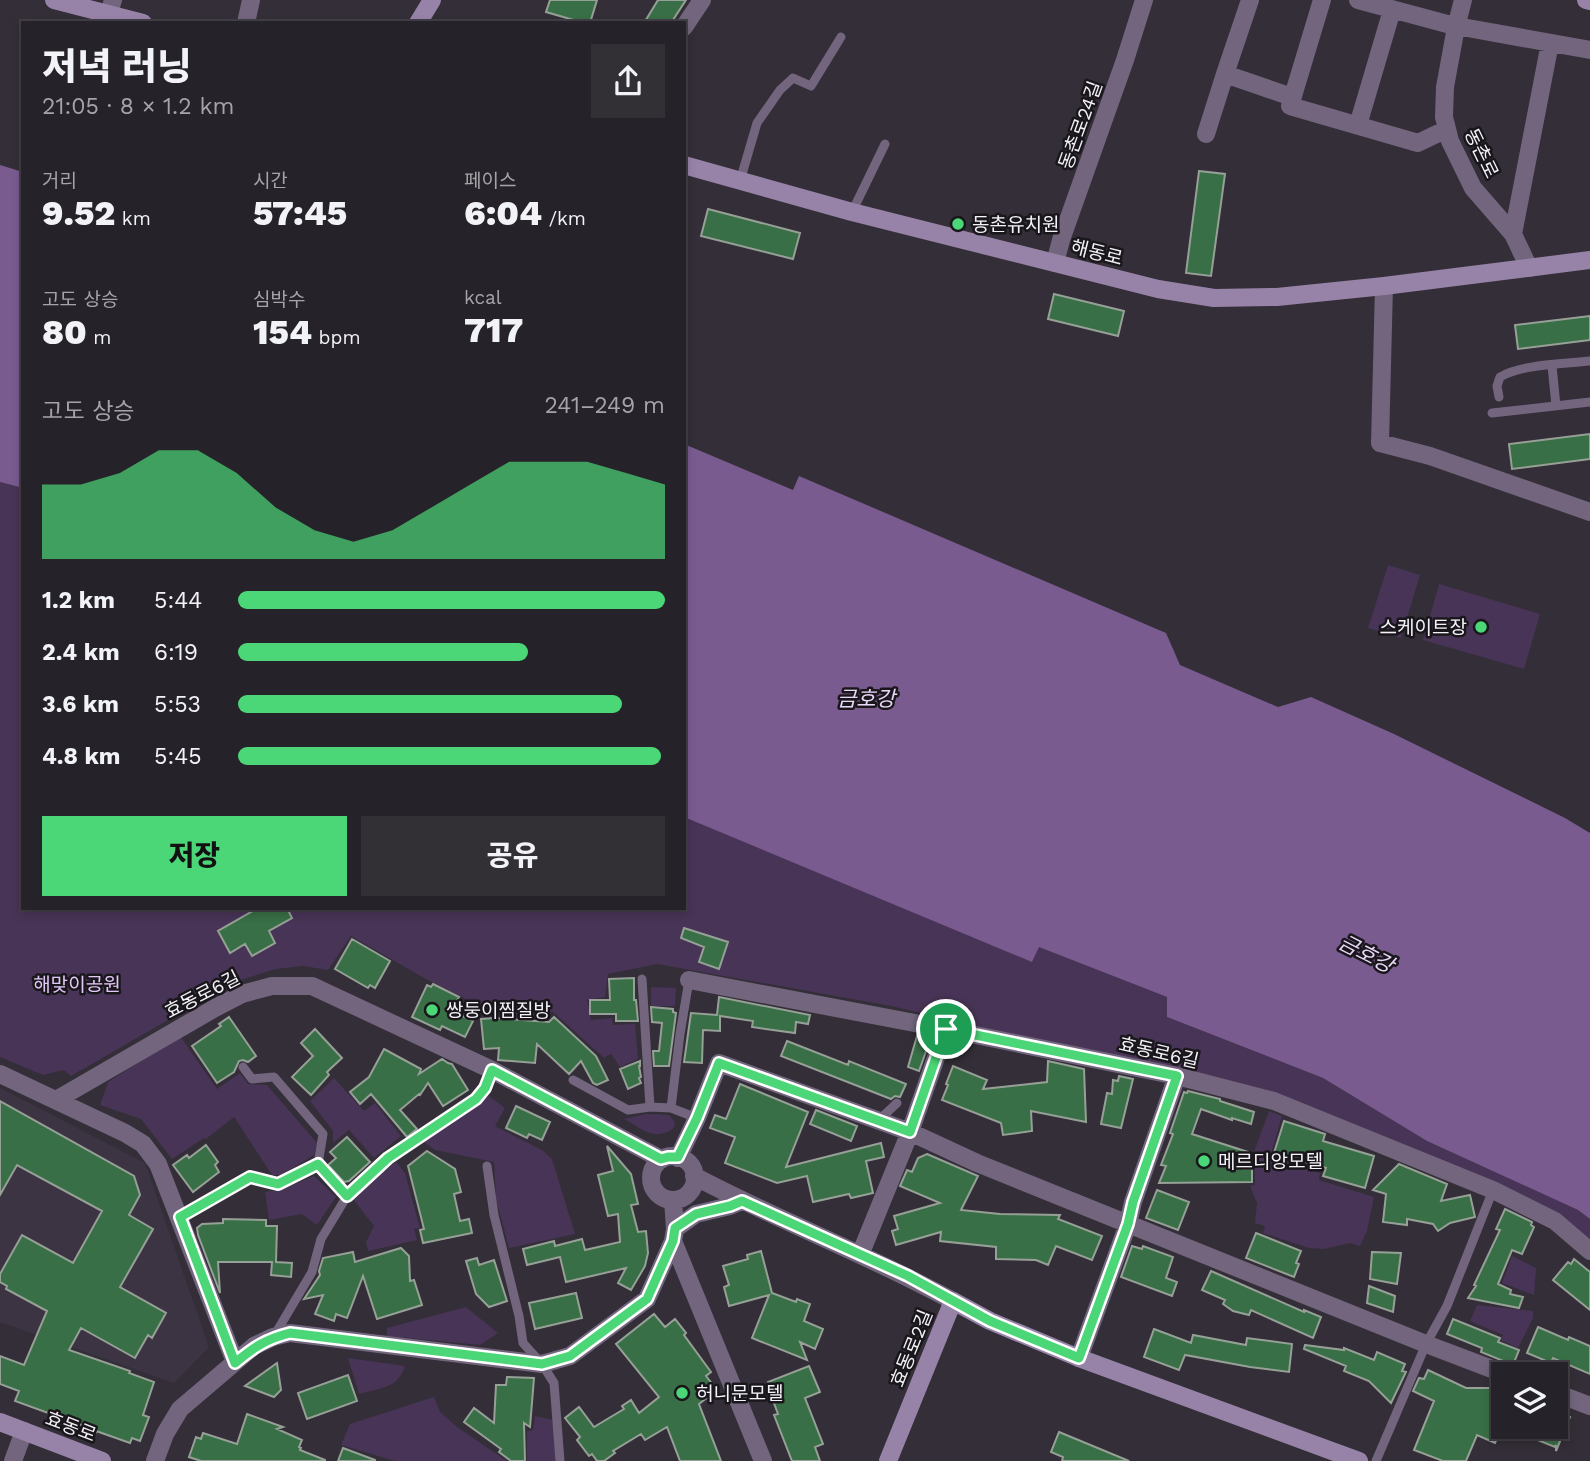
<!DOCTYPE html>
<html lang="ko">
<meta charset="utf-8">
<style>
:root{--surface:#262229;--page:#322f35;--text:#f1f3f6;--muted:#a4a4a8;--line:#423f46;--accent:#4bd677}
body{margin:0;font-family:"Work Sans","Noto Sans KR",sans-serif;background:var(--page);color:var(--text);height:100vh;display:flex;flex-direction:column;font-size:26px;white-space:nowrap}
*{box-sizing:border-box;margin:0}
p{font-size:23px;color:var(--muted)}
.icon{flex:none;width:38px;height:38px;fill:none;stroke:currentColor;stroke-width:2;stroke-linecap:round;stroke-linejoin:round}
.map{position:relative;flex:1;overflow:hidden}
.panel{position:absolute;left:21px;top:21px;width:665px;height:889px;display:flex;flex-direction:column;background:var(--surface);border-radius:0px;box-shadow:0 4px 10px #0003,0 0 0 2px var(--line)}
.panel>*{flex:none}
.buttons{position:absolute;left:1491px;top:1362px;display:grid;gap:14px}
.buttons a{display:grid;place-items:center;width:77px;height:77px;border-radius:0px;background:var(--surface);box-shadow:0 4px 10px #0003,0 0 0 2px var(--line);font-size:35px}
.pin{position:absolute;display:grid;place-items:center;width:60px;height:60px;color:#fff;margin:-30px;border:4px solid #fff;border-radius:50%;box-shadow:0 2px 7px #0007}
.round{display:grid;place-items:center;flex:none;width:74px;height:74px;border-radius:0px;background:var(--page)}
.headline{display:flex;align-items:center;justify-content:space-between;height:119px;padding:0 21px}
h1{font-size:38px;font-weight:800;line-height:52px}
.stats{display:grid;grid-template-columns:repeat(3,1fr);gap:10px;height:119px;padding:7px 21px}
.stats div{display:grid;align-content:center}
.stats b{font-size:35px;font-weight:800}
.stats small{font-size:19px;font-weight:400}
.stats p{font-size:19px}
.chart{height:196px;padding:14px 21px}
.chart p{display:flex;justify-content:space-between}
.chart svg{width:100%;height:126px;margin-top:7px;fill:var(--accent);opacity:.7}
.primary-button{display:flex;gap:14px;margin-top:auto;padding:14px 21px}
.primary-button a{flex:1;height:80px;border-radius:0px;background:var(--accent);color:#111;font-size:28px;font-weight:800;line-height:80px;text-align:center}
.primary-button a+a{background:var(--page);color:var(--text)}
ul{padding:0 21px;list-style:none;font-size:23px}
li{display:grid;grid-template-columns:112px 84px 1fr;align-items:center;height:52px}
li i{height:18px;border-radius:9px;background:var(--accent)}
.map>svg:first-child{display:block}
.built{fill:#3c3443}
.green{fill:#483456}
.water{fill:#795b90}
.building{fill:#386f46;stroke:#96a097;stroke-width:2}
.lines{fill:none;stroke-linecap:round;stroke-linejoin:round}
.lane{stroke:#72657d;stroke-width:9}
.street{stroke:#72657d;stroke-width:18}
.secondary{stroke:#9783a8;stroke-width:18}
.route-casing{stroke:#fff;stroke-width:14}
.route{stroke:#4bd677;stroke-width:9}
.poi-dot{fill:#4bd677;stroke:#19171b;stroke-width:2.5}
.labels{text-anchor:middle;stroke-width:5;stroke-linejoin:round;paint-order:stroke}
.street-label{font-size:19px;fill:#f5f1f8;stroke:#19171b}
.poi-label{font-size:19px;fill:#f5f1f8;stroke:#19171b;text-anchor:start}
.park-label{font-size:19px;fill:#e1c7f7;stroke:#19171b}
.water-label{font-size:21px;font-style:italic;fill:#e9d7f8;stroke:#19171b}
</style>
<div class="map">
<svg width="1590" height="1461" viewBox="0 0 1590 1461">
<rect width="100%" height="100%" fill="#332e37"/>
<path class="built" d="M0,1088L145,1163L209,1347L174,1383L0,1322Z"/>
<path class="green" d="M0,482L23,488V908H684V816L1033,961L1038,946L1167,997V1017L1323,1078L1427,1141L1578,1210L1590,1219V1246L1351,1127L1117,1059L891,1006L657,964L608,974L605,997L587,1000L591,1020L612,1018L613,1025L635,1024L638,1059L620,1067L611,1054L604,1058L552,1011L543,1020L480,1006L424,978L351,936L328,970L303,966L276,969L234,982L71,1076L64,1070L43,1075L0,1057Z
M1388,565L1420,575L1401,638L1368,628Z
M1439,584L1540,614L1524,669L1423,640Z
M651,987L676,988L675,1006H651Z
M180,1036L217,1089L240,1073L248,1084L267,1085L317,1143L314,1155L281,1175H272L234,1117L206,1139L204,1138L172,1159L141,1119L100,1105L108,1082Z
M334,1078L364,1111L375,1103L401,1136L374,1158L349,1130L333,1143V1131L310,1101Z
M489,1096L505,1108L495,1126L542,1150L552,1159L575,1234L509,1248L496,1199L494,1162L435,1150L421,1140L477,1106Z
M1269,1111L1282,1116L1271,1154L1320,1173L1319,1180L1374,1197L1367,1231L1360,1246L1350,1243L1324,1249L1309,1248L1263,1233L1265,1226L1255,1223L1257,1203L1250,1186L1255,1185L1254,1152Z
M646,1114L669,1115L675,1122L674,1128C654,1142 643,1129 624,1119Z
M396,1162L405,1173L420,1228L414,1229L417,1240L368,1251L366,1242L374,1226L353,1199L366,1185Z
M314,1176L336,1197L317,1225L302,1214L269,1220L265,1192L283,1189Z
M1512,1256L1536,1268L1534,1295L1502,1283Z
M1477,1305L1533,1311V1318L1518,1348L1501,1340L1503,1335L1470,1321Z
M466,1307L498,1333L480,1345L387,1336V1328Z
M348,1358L405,1366C398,1389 379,1388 359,1394Z
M434,1397L440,1412L457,1427L507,1461H395L341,1445L350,1424Z
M535,1416L553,1420L557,1461H527V1431L533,1430Z"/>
<path class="water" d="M0,165L23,172V488L0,482Z
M684,444L793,490L799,476L1166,633L1180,665L1278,707L1311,697L1394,734L1565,818L1590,833V1219L1578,1210L1427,1141L1323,1078L1167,1017V997L1039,947L1032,962L684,817Z"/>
<path class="building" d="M550,0H597L590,23H584L546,12Z
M658,0H686L671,23H644Z
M1199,171L1225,174L1211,276L1186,273Z
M708,209L800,233L793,259L701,236Z
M1054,294L1124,311L1118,336L1048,319Z
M1590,316V340L1518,349L1515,325Z
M1590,434V459L1512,469L1509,444Z
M258,908H287L292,918L269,931L275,943L252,956L245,944L230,953L218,931Z
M684,928L728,942L719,969L699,962L704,947L681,938Z
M352,939L390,961L375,988L370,985L368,988L335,969Z
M634,978V1000H636L638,1021H616V1014H590V1000H610L609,979Z
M433,984L459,997L452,1011L473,1021L465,1037L442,1026L440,1030L412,1017L427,985L431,987Z
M719,997L810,1015L808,1024L796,1022L795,1033L752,1027L753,1021L720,1016V1031L703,1030L702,1063L684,1062L691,1013L717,1015Z
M651,1007L673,1009V1012L676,1013L669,1066H654L653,1051H659L662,1023L652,1022Z
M229,1017L256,1056L248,1062L243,1060L239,1061L234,1072L217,1083L192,1046L221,1026L219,1024Z
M554,1017L596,1056L608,1080L597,1085L593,1083L581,1061L569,1074L537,1044L535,1063L498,1060L499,1048L484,1049L481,1019L495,1018L549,1022Z
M315,1029L342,1058L327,1072L329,1075L311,1095L292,1077L313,1056L301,1043Z
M917,1036L930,1040L919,1071L908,1067Z
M787,1041L848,1065L849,1061L906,1084L900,1097L895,1096L891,1099L781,1056Z
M384,1049L421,1069L419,1074L442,1059L448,1063L452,1064L468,1090L443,1106L428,1083L420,1095L419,1094L400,1110L417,1129L407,1137L371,1094L360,1104L350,1092L369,1077Z
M640,1061V1066H639L641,1077L639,1078L641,1083L628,1089L620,1069Z
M1048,1061L1084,1069L1086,1122L1031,1111L1032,1131L1003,1135L1001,1123L942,1100L948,1085L946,1084L953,1066L987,1080L983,1089L1047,1082Z
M1119,1076L1133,1079L1121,1128L1101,1124L1107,1093L1112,1094L1113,1080L1118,1081Z
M740,1084L808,1112L786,1167L881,1143L884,1157L866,1161L873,1193L851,1198L849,1194L813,1202L807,1176L777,1183L725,1163L735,1137L710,1128L715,1115L726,1119Z
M1188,1091L1220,1099V1101L1254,1112L1251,1124L1232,1118V1120L1201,1109L1192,1134L1248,1152L1243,1169H1252V1182L1159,1183L1166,1166L1161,1165L1173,1134L1170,1133L1184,1092L1187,1093Z
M0,1101L134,1176L140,1195L129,1215L153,1229L120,1287L166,1313L152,1338L148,1335L135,1358L81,1328L69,1350L130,1371L129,1373L154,1382L143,1415L149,1417L140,1441L132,1438L130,1443L96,1431V1432L84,1428V1426L15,1401L19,1391L0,1384V1356L24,1365L47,1311L6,1289L7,1286L0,1282V1274L22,1235L73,1263L102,1211L17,1165L0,1195Z
M516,1106L550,1122L542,1140L529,1134L527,1138L506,1128Z
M816,1110L857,1126L851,1141L810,1124Z
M1284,1121L1325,1134L1323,1141L1374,1156L1365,1188L1323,1176L1326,1168L1274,1153Z
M347,1137L370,1162L349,1181L344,1182L328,1165L336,1158L330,1152Z
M206,1145L218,1162L215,1165L219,1172L193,1192L173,1165L187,1155L189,1158Z
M607,1146L631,1174L638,1204L631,1205L638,1232L646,1231L648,1253L645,1266L631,1290L618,1283L626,1268L566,1282L560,1257L527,1265L523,1249L554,1241L555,1246L582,1239L585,1250L620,1242L618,1214L608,1216L598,1175L613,1171Z
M427,1151L455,1169L461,1192L454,1194L460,1221L469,1219L472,1233L423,1243L420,1230L424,1229L408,1166Z
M927,1154L978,1176L961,1210L1000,1214L1060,1215L1058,1219L1102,1236L1092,1260L1056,1246L1048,1265L1036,1260L996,1259V1247L940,1241L941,1232L896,1245L892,1231L898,1229L894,1216L940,1203L900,1186L907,1170L912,1172L918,1158Z
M1399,1164L1447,1184L1441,1201L1470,1195L1475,1217L1450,1223L1438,1231L1433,1224L1407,1219V1225L1383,1222L1386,1194L1373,1190Z
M1157,1190L1189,1202L1178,1230L1146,1218Z
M1505,1209L1532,1222L1531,1225L1534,1227L1522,1254L1512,1250L1498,1284L1511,1290L1510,1294L1523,1297L1519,1308L1468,1298L1476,1286L1474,1285L1500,1230L1496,1229Z
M223,1219L266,1220V1226H277L276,1262L292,1263L291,1277L271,1275L272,1262H218L220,1293L198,1235L197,1228L202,1224L223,1223Z
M1256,1233L1301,1251L1296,1263L1299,1264L1294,1277L1246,1258Z
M1132,1246L1142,1249L1143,1246L1173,1257L1166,1278L1177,1282L1172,1296L1121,1277Z
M401,1248L409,1256L410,1281L414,1280L422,1305L377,1319L363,1276L347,1318L336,1314L334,1321L315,1314L323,1295L304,1299L320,1275L319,1271L323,1258L353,1252L355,1262Z
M761,1251L772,1293L796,1302L797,1299L810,1304L804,1321L823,1329L815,1349L800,1342L807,1360L752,1338L769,1295L729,1306L724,1287L729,1285L723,1266L748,1259L747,1255Z
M1372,1252L1401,1253L1397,1284L1370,1279Z
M477,1258L479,1265L494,1260L507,1301L489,1307L476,1294L466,1261Z
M1574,1259L1590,1272V1310L1553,1280L1568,1262L1571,1264Z
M1211,1271L1304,1312V1310L1321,1317L1313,1338L1251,1310L1249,1315L1233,1311L1223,1304L1225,1300L1202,1290Z
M1369,1286L1395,1296L1393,1312L1367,1303Z
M576,1293L582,1318L535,1329L529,1303Z
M654,1314L665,1327L675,1319L686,1333L684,1335L711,1372L706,1376L717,1390L699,1404L721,1461H680L667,1427L645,1440L641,1434L613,1451L615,1453L604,1461H597L592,1454L589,1456L577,1440L580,1437L565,1418L579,1407L594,1427L624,1409L622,1406L631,1400L639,1413L659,1397L616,1344Z
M1453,1319L1500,1338L1498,1342L1519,1350L1513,1365L1481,1352L1482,1348L1447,1334Z
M1538,1327L1568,1340L1569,1337L1590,1346V1374L1553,1358L1551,1363L1527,1353Z
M1154,1329L1191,1343L1193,1335L1246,1345L1247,1338L1292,1344L1289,1372L1250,1367L1185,1355L1179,1370L1144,1357Z
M1305,1345L1344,1350V1348L1374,1360L1377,1352L1405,1364L1402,1371L1406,1372L1391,1403L1369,1381L1344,1371L1346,1366L1304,1349Z
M277,1363L281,1390L274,1397L245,1386Z
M809,1366L820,1392L805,1398L823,1444L815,1447L820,1461H792L774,1415L778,1414L771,1395L773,1394L768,1382Z
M1428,1370L1466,1388H1498L1499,1426H1502L1495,1443L1477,1435L1466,1461H1443L1414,1450L1434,1401L1413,1391L1419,1378L1424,1379Z
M348,1375L357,1401L307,1419L298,1393Z
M507,1377L534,1378L530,1427L524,1423L525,1461H511L499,1452L501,1449L464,1422L474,1408L494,1423L496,1385H506Z
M1556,1411L1570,1417L1556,1451V1445L1555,1447L1530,1437L1535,1426H1556Z
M247,1414L283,1427L277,1429L302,1440L299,1447L301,1448L300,1450L325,1460V1461H201L189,1457L196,1437L201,1439L203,1433L237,1444Z
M1059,1432L1129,1461H1062L1063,1457L1051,1452Z
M343,1448L375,1460V1461H338Z"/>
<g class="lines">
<path class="lane" d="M740,181L757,123L780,90L793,78L811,86L841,37
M852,212L885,144
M1552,366L1556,406
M1499,397L1497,386L1500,377C1522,364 1564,364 1590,361
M1492,413L1590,402
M642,979L650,1107
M243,1067L252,1079L274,1077L323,1134L318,1164
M573,1080L628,1110L650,1107L671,1108L697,1118
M671,1108L680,1034L689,980
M879,1120L897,1103
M487,1166L494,1215L519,1316L523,1343L542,1364L554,1383L560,1461
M180,1217L250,1177L278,1184L318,1164L347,1196
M274,1336L312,1272L321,1239L347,1196L388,1158L476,1099L485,1088L492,1070
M1376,1461L1426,1344L1447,1306L1493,1190"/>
<path class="street" d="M1250,0L1225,74L1292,97
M1322,0L1290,106L1418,143L1447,129
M1358,0L1451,25L1590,50
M1463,0L1456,27L1445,87L1444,117L1450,141L1473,188L1513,234L1529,268
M106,23L113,0
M246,23L251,0
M684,27L702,0
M1358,125L1392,10
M1206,134L1225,74
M1513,234L1550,43
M1055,263L1061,240L1125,60L1144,0
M1384,286L1380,443L1430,456L1590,512
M689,980L946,1029L1177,1076L1274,1101L1493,1190L1555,1221L1590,1251
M0,1074L125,1133L143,1144L158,1164L235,1362
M56,1100L215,1008L242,994L272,986H312L492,1070L661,1159
M651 1178a22 22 0 1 1 44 0a22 22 0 1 1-44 0Z
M678,1158L697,1118L719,1063L910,1132L977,1163L1426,1344L1505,1374
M694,1176C779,1221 869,1255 953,1301
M675,1229L696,1214L730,1206L742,1201
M673,1241L763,1461
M860,1255L910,1132L946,1029
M1079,1358L1128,1224L1133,1202L1177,1076
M1556,1393L1590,1406
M13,1461L24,1431
M155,1461L165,1434L180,1409L254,1346L273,1337L290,1333L542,1364L570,1356L647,1299L673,1241L675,1229L673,1200"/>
<path class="secondary" d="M54,0L143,23
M1586,0L1590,1
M418,23L432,0
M684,165L852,212L1158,289L1214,298L1277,297L1384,286L1590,260
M0,1422L102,1461
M888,1461L953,1301L990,1321L1079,1358L1359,1461"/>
</g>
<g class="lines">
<defs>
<path id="route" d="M946,1029L1177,1076L1133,1202L1128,1224L1079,1358L990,1321L908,1276L742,1201L730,1206L696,1214L675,1228L673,1241L647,1299L570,1356L542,1364L290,1333C266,1339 254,1347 235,1363L180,1217L250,1177L278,1184L318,1164L347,1196L388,1158L476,1099L485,1088L492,1070L661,1159L668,1157H678L697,1118L719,1063L910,1132Z"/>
</defs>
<use href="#route" class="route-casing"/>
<use href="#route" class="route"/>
</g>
<g class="poi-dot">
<circle cx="958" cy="224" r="7"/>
<circle cx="1481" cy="627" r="7"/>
<circle cx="432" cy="1010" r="7"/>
<circle cx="1204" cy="1161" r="7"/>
<circle cx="682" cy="1393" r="7"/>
</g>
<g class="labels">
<g class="street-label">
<text transform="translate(1080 125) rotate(-70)" y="7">동촌로24길</text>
<text transform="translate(1482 153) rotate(64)" y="7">동촌로</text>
<text transform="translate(1097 252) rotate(14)" y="7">해동로</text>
<text transform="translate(202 994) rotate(-27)" y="7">효동로6길</text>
<text transform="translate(1159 1052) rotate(13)" y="7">효동로6길</text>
<text transform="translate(911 1348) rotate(-68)" y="7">효동로2길</text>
<text transform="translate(71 1426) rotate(21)" y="7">효동로</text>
</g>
<g class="poi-label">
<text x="972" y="231">동촌유치원</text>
<text x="1467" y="634" text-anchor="end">스케이트장</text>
<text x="446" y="1017">쌍둥이찜질방</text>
<text x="1218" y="1168">메르디앙모텔</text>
<text x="696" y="1400">허니문모텔</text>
</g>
<g class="park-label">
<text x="77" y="991">해맞이공원</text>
</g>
<g class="water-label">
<text x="866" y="706">금호강</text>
<text transform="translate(1366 954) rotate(27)" y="7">금호강</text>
</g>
</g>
</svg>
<div class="buttons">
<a><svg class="icon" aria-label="layers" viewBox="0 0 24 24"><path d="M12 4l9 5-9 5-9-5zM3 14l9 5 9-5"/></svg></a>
</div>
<div class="pin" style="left:946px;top:1029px;background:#1e9e55"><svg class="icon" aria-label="arrive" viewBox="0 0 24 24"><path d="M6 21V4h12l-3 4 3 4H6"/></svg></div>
<section class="panel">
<div class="headline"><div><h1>저녁 러닝</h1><p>21:05 · 8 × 1.2 km</p></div><a class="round"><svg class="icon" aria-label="share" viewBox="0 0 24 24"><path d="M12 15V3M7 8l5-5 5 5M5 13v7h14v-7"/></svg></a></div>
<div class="stats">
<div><p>거리</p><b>9.52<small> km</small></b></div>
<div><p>시간</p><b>57:45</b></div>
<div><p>페이스</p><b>6:04<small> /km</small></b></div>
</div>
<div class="stats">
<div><p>고도 상승</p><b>80<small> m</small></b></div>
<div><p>심박수</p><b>154<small> bpm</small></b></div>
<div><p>kcal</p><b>717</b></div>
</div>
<div class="chart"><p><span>고도 상승</span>241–249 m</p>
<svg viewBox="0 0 160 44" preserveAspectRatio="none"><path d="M0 44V18L10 18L20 14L30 6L40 6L50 14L60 26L70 34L80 38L90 34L100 26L110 18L120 10L130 10L140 10L150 14L160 18V44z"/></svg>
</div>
<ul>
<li><b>1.2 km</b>5:44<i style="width:100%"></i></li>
<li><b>2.4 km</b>6:19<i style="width:68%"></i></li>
<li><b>3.6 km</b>5:53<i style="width:90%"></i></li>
<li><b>4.8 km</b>5:45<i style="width:99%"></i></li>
</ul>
<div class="primary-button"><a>저장</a><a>공유</a></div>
</section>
</div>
